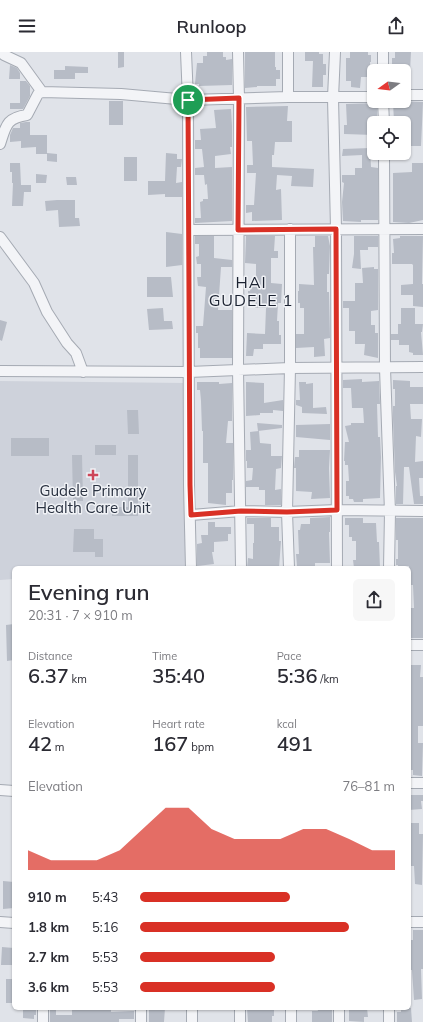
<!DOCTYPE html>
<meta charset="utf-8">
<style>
:root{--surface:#fff;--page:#f7f7f7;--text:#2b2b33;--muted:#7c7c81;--accent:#d93025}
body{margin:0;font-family:Mulish,sans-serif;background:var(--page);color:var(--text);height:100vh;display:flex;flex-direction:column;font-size:15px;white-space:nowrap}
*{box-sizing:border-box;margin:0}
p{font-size:13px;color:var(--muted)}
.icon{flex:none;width:22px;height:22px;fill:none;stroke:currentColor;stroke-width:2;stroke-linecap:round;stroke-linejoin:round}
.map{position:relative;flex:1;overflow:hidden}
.side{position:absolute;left:12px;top:514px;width:399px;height:444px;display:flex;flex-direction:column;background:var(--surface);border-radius:6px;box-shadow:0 1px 3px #0004}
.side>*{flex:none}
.needle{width:26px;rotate:255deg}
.buttons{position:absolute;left:367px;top:12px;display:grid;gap:8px}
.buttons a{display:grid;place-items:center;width:44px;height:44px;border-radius:6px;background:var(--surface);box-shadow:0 1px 3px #0004;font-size:20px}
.pin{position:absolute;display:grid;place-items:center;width:34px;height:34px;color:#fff;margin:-17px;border:2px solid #fff;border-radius:50%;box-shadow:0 1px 4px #0007}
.round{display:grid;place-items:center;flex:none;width:42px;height:42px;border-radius:6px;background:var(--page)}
.head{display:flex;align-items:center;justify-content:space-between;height:68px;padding:0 16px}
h1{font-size:22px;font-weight:600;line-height:30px}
.stats{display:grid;grid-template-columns:repeat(3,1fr);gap:6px;height:68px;padding:4px 16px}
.stats div{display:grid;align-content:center}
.stats b{font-size:20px;font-weight:600}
.stats small{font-size:11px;font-weight:400}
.stats p{font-size:11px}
.chart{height:112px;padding:8px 16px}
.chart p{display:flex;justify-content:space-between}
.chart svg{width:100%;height:72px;margin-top:4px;fill:var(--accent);opacity:.7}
ul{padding:0 16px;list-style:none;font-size:13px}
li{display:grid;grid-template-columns:64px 48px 1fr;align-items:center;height:30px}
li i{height:10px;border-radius:5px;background:var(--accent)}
header{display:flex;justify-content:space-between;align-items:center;height:52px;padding:0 16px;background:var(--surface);font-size:18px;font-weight:600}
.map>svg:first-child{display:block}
.built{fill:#ced2db}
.building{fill:#b7bcc6}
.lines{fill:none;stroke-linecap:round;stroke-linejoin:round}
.minor-casing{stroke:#a5aab3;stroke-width:12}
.minor{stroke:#f3f4f7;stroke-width:10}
.route-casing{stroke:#fff;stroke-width:8}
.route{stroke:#d93025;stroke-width:5}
.poi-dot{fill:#cd4658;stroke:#f0f2f6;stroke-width:1.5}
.labels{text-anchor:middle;stroke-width:3;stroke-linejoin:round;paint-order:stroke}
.poi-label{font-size:15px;fill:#293140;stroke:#f0f2f6}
.neighbourhood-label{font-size:16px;letter-spacing:1px;fill:#1b2231;stroke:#f0f2f6}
</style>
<header><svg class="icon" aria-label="menu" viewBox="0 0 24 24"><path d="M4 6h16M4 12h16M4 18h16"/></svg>Runloop<svg class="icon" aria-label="share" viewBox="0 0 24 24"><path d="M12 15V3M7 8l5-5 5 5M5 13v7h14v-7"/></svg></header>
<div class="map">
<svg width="423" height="970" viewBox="0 0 423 970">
<rect width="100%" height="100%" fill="#e0e3e9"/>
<path class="built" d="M0,329L186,331L187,516H14V527L0,528Z"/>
<path class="building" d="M118,0H124V15L118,16Z
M207,0H223V5H226V8L232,7V33L199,34V32H195L197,11H203V4H207Z
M245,0H275V15H276V18H280V27H276V34H257V35L245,36Z
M305,0H319V2H323V12H326V23H323V35H312L313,9H305Z
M350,0H368V3H371V10H370L371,25H361L360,36L351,35V29H346V6H350Z
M395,0H411L410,19H392V6H395Z
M10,13L17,16L20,21V27H9Z
M65,14L88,15V21H75V27H54V18H65Z
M20,29H26L30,34V44L23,57H10V51H20Z
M109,49H123V73H109Z
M398,49L423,50L421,94H404V71H397L396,69H394L393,51H398Z
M377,51V71H374V83L344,82V73H347L346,52Z
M288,54L287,69H292V90H275L274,103H272V115L314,117L313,135L291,134L292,124L277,123L276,138L281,137L282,168L252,169V160L246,161V153H254L256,121H247V113H253L252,89H247L246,55Z
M231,57L232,74V95H230L231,102L215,104V116L232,115V169L195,171V166H201L200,150L203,149V147H208L207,132L205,133L204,123H195V116L204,115L202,97H195V88H201L200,77L216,76L214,58Z
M26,70H30V83H47V101L57,102V110L47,109V102H36V95L21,96V89L10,90V83L13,76H20V71Z
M370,96L371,115L378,116V168H361V170L343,169L342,150L344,131L342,130V123H355V116H362V103L342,104L343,97Z
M166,101L177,102V107H182L181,115H177L176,131L182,130V145H165V142L148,143V129H165Z
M124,105H137V129H124Z
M10,111H20L21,133H31V140H24L23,154H12L13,131H12V120H10Z
M412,111H423V168L409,171L393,170V121L412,120Z
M36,122L47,123L46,131H36Z
M66,125H76L77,133H67Z
M57,148H75V166H79L80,174L59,175L58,158L46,159L45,149Z
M166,180L182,182V213L166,215Z
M195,184H214V206L232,208V215H221L218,258H232V306H200V296H198V281H196V274H203L206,235L198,234L197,225H201V212H197L196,205L199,204V192H195Z
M246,184H275L274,199H278V206H271V231L282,232L281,251H278L277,269H279V283H281V292H263V297H254L253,304H246L247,281L265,282L266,256H255V251H252V247H248V239H250L251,233H256V212L245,211Z
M315,184H328L330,194L329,222H327V240H329L330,286L324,287L325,304L314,305V295L296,296V282H304V256H300V251H298V239H299V232L314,233L313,195H315Z
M354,184H378V195H368V198H360L361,217L352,216L354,202Z
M400,184H423L422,232H423V255L413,254V243H401V233L413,232V213L412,212H392V201H394L393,187L400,186Z
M374,215V217H378V258L371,259V273H375V281H378V306L364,303L365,292H355V279H349V256H343V249H355V231H363L362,216Z
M147,225H171L173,245H147Z
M163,256L164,269H172L173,277L149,278L147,257Z
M401,256H415V272H423L422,280H421L423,303H413V301L409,300V293H399V288H391V282H398V272H401Z
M0,268L7,270L2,289L0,288Z
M362,327V330L379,329L380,352H377L378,385H380L381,405L380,446L363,447V450H354L353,447H349V444H346V429H349L348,413H345V409H344L345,390H349L345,374L351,373V371H364L363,356H352L351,336H343V328Z
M393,328L410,329V335H423V352H410L411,367H422L421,385L416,384L415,410L423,409V426H419L420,444H423V452H414L409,415H404L403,452H396V434H397L395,420L393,367V354H395V337H393Z
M197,330H219V332L232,331V369H228L226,391H233V428H232V441H226V453L208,451V411H203V379H202L201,349L200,338H197Z
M246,330L264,331V351L283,348V359L273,358V361H260V363L246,364Z
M299,330H306V332L313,331V356L326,355L327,362L302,361V355L296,353V348H300Z
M127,358H138L139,382H128Z
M257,371L282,373V376L258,379Z
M330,372V388L296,385V373Z
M259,379L260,391L271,392V404H282L281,416L276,417L275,438L281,437V453H265V438H259V435H246V429L252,428L253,416H247V409H246V398H251L250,380Z
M11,386H49V404H11Z
M95,393H116V403H95Z
M299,398H330L329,416L330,446L311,447L312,440L296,439V416H294L295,405H299Z
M72,403H82L83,449H73Z
M128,403H138V464H112V455H128Z
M330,465V480H329L330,511H315V516H302V514H297L296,502H299L298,478H300L301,472H310V466Z
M247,466H271V475H279V489H281L279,516H247L248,506L253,507V491H254V472H247Z
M345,466H363V471H376L377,490H379L380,516H354L353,508H356V489H352V485H349V473H345Z
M396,466H423V586H409V556H414L413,533H409V514H398V513H396V507H398V488H396Z
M208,470H215V475H231V482H228V489L214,490V500H212L214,512L197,514V492L202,491L201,483H208Z
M74,477H94V487H103V505H95V500H73Z
M14,572V608L7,609L6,573Z
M409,613H421L420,625H423V674H418V691H423L422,724L413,723V718H409Z
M409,743H423V749H421L422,757L409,758Z
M409,771H419V782H423L422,833L415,832L414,814H409Z
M3,829L14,830V856L3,857Z
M413,878H423V917H421L422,947L414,948L412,918H409V888H413Z
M2,895L14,896V913H1Z
M6,927H14V951H6Z
M23,956H36V963H34V967L23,966Z
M50,956H56V963H72V956H111V960L134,959V967H119V970H50Z
M149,956H165L164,970H149Z
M247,956H274V964H272V970H248Z
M317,956L332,957V970H312V959H318Z
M349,956H367L368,965H364V970L349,969Z
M401,956H411L412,970H397V960H401Z"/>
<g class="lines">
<defs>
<path id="minor" d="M1,0L4,3L21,11L42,40
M186,0L188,48L189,433L191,516
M238,0L239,47L238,317L241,516
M288,0V45
M335,0L333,46L336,177L337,516
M383,0V19
M404,43H423
M383,49L384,71
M0,92C6,74 6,66 27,63L38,42L42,40L121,42L188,48L288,45H374
M384,101L385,316L390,460L389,516
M189,178L423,177
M0,185L34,231L47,260L67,291L76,301L83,320
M0,319L189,320L290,316L423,315
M191,463L241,459L287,460L337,458L423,459
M289,516L287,460L290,316V177
M409,593H423
M409,731H423
M0,738L14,739
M0,870L14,871
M409,870H423
M141,956V970
M192,956V970
M339,956V970
M389,956V970
M43,970V956
M240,970V956
M291,970V956"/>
</defs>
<use href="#minor" class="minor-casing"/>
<use href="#minor" class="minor"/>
</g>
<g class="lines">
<defs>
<path id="route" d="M239,46L238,178L336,177L337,458L287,460L241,459L191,463L190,433L188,48Z"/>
</defs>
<use href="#route" class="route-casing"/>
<use href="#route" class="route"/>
</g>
<path class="poi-dot" d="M91 417h4v4h4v4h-4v4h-4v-4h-4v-4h4z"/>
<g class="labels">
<g class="poi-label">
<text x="93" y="444">Gudele Primary<tspan x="93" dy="17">Health Care Unit</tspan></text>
</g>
<g class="neighbourhood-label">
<text x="251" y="236">HAI<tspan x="251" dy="18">GUDELE 1</tspan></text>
</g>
</g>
</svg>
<div class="buttons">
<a><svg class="needle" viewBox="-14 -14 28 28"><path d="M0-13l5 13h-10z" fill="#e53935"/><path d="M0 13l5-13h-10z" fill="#7c7c81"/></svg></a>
<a><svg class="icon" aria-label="locate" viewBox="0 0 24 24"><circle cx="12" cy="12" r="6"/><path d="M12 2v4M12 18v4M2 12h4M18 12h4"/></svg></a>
</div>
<div class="pin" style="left:188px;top:48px;background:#1e9e55"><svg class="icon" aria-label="arrive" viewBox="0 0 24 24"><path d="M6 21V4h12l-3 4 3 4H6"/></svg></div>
<section class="side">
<div class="head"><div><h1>Evening run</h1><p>20:31 · 7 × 910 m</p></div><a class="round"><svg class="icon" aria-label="share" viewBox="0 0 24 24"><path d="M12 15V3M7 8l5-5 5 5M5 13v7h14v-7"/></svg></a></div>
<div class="stats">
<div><p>Distance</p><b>6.37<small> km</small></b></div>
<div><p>Time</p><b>35:40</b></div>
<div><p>Pace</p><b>5:36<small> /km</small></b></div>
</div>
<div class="stats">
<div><p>Elevation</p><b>42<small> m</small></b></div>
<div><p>Heart rate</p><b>167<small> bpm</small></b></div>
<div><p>kcal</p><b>491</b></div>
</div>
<div class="chart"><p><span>Elevation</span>76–81 m</p>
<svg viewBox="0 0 160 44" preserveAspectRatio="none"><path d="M0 44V32L10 38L20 38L30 38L40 32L50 19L60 6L70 6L80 19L90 25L100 25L110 25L120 19L130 19L140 25L150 32L160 32V44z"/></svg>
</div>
<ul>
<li><b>910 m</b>5:43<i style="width:59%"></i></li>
<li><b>1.8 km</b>5:16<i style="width:82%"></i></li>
<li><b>2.7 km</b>5:53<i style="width:53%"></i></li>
<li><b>3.6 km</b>5:53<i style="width:53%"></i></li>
</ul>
</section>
</div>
